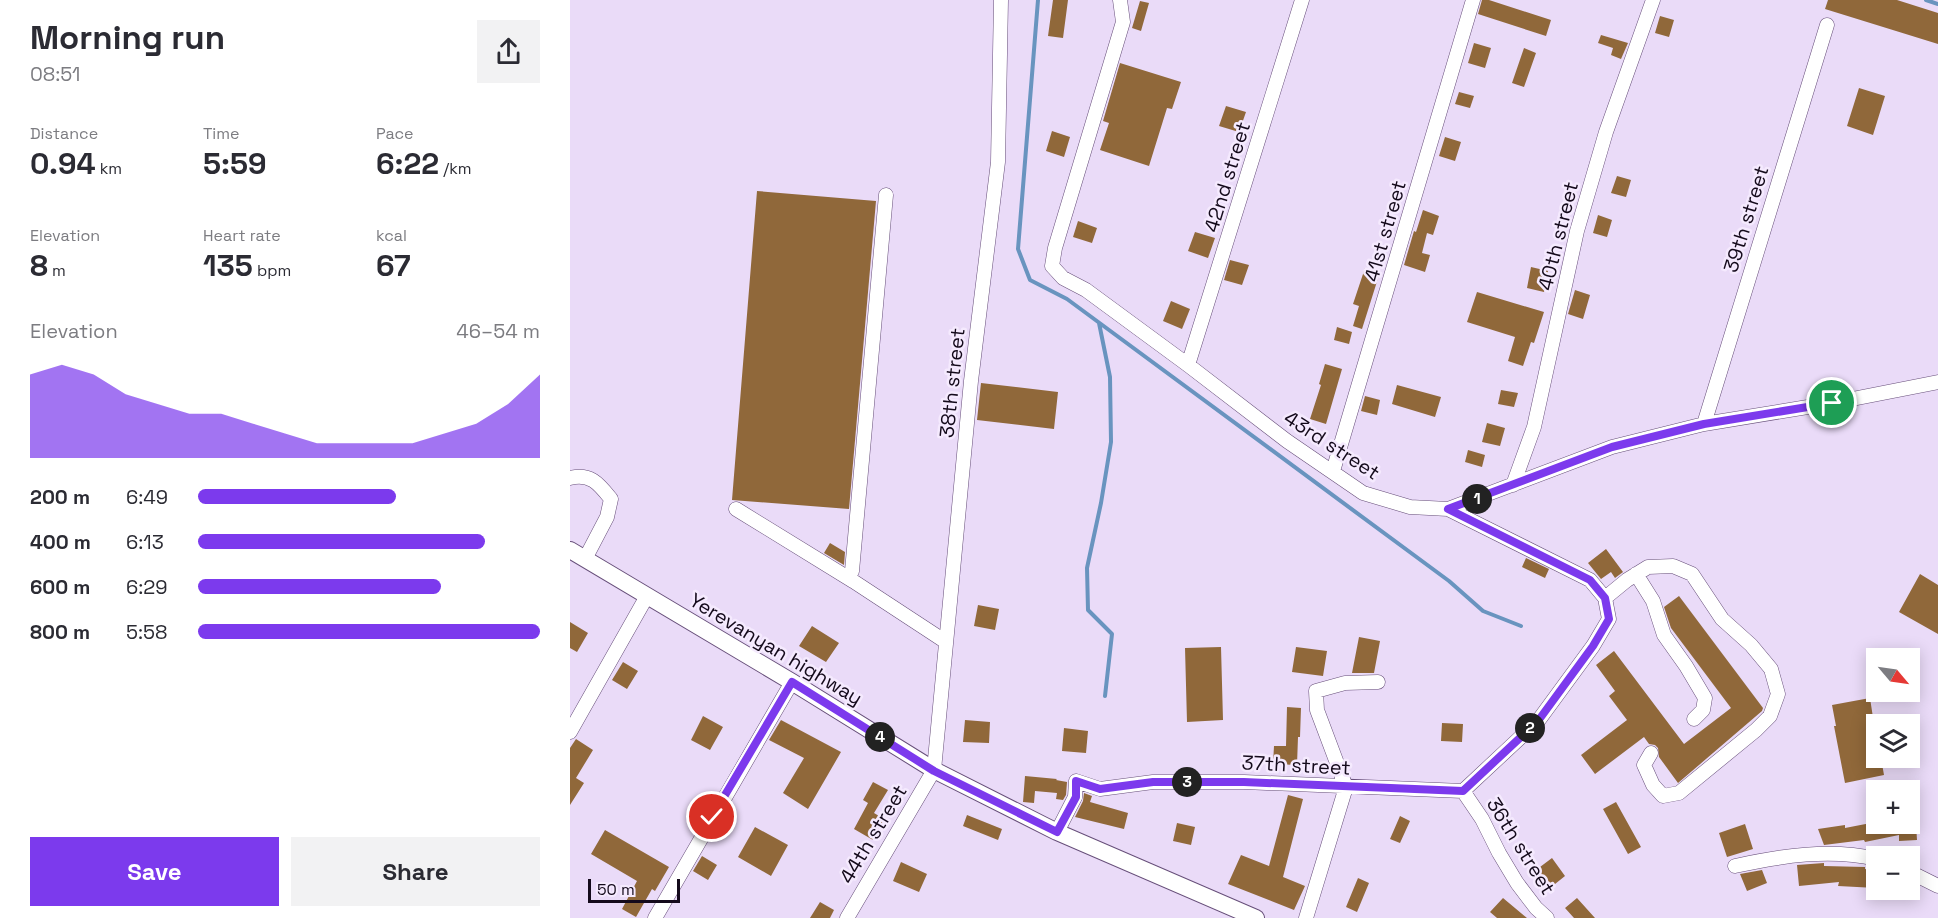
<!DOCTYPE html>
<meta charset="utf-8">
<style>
:root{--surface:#fff;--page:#f2f2f3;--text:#2b2b33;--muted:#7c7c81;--accent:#7c3aed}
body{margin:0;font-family:"Space Grotesk",sans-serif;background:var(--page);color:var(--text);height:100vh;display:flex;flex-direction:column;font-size:22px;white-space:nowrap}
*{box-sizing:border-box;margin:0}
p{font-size:20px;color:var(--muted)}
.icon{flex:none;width:33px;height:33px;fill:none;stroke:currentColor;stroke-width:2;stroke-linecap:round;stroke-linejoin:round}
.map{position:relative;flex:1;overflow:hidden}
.sheet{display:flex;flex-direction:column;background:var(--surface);width:570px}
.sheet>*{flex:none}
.needle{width:39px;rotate:119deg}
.buttons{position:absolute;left:1296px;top:648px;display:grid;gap:12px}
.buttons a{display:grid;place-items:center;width:54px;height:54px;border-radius:0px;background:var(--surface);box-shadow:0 3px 15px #0003;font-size:30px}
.scale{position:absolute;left:18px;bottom:15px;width:92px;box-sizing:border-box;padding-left:6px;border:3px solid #140a1b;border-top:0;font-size:16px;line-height:21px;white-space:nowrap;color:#140a1b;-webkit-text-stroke:4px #f5eafe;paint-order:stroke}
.pin{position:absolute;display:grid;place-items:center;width:51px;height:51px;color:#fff;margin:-26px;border:3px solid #fff;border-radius:50%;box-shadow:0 2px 6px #0007}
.km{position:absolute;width:30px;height:30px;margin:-15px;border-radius:50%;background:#222;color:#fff;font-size:16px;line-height:30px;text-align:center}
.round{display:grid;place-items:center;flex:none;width:63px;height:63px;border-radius:0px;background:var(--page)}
.summary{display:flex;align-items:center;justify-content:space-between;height:102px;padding:0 30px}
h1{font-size:33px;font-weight:600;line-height:45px}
.stats{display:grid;grid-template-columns:repeat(3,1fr);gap:9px;height:102px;padding:6px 30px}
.stats div{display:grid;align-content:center}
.stats b{font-size:30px;font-weight:600}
.stats small{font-size:16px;font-weight:400}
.stats p{font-size:16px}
.chart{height:168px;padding:12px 30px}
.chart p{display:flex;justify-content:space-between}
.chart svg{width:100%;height:108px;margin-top:6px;fill:var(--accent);opacity:.7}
.cta{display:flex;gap:12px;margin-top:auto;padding:12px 30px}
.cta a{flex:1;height:69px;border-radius:0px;background:var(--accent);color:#fff;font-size:24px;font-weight:600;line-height:69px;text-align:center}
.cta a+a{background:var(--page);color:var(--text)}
ul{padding:0 30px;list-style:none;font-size:20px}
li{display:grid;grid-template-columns:96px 72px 1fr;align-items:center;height:45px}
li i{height:15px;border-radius:8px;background:var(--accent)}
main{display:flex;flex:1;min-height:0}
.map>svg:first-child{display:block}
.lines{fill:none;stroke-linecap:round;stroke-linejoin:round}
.stream{stroke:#6994bf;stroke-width:4}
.building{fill:#90683a}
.minor-casing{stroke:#674f7a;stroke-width:15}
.major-casing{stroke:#674f7a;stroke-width:18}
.minor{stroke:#fff;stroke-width:14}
.major{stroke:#fff;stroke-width:16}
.route-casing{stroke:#fff;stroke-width:12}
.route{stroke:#7c3aed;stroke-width:8}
.labels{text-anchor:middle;stroke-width:5;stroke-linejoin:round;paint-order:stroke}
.street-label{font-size:20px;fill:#140a1b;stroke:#f5eafe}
</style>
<main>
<section class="sheet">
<div class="summary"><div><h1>Morning run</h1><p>08:51</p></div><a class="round"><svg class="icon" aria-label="share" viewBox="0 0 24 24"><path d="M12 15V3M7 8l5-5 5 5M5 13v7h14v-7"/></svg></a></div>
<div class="stats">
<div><p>Distance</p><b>0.94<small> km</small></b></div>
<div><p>Time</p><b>5:59</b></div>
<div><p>Pace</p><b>6:22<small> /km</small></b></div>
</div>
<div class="stats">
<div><p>Elevation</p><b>8<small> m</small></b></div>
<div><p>Heart rate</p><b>135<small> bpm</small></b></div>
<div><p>kcal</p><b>67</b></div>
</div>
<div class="chart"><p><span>Elevation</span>46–54 m</p>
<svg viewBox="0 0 160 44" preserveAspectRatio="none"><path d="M0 44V10L10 6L20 10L30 18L40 22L50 26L60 26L70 30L80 34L90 38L100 38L110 38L120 38L130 34L140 30L150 22L160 10V44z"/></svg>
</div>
<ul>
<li><b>200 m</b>6:49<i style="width:58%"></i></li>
<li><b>400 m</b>6:13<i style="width:84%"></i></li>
<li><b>600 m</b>6:29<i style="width:71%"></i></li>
<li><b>800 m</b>5:58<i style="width:100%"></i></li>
</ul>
<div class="cta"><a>Save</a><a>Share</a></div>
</section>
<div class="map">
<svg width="1368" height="918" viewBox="0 0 1368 918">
<rect width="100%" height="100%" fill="#eadbf8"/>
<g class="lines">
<path class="stream" d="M468,0L448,249L460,280L497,299L879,581L913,611L951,626
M1356,0L1368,4
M529,323L540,377L541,442L531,503L517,568L518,610L542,634L535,696"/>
</g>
<path class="building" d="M483,0H498L493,38L478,36Z
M912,0H919L981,20L976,36L908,14Z
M1258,0H1327L1368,13V44L1255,9Z
M570,1L579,3L571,31L562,28Z
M1090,16L1104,20L1099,37L1085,33Z
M1031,35L1058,43L1051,59L1041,55L1043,48L1028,43Z
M904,43L921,48L915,68L898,63Z
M954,48L966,53L954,87L942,83Z
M550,63L611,82L602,109L597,108L579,166L530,150L539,123L533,121Z
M1289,88L1315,96L1303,135L1277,126Z
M889,92L904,96L900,108L885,104Z
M656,106L676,112L669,132L649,126Z
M482,131L500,137L494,157L476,151Z
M875,137L891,142L885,161L869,156Z
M1047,176L1061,180L1056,197L1041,193Z
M187,191L306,201L279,509L162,500Z
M853,210L869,216L863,235L857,233L852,253L860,255L855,272L834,265L844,231L846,232Z
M1028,215L1042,220L1037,237L1023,233Z
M508,221L527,228L522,243L503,237Z
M625,232L645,238L638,258L618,251Z
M660,260L679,265L672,285L654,280Z
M961,267L978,271L974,292L957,288Z
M795,268L810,272L792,329L783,326L789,306L783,304Z
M1005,290L1020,295L1013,319L998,314Z
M907,292L974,312L964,343L961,342L953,366L938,361L945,337L897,322Z
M601,301L620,309L612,329L593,321Z
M767,327L782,332L779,344L764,340Z
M755,364L772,369L756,424L740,419L751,385L749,384Z
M411,383L488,392L484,429L407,420Z
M827,385L871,397L865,417L822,404Z
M931,390L948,393L944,407L928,404Z
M795,396L810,400L807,415L791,411Z
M917,423L935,428L930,446L912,442Z
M898,450L915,455L912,467L895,462Z
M260,543L275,552L274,565L254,553Z
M1036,549L1053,572L1045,578L1041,572L1031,579L1018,563Z
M956,558L979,569L975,578L952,567Z
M1350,574L1368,585V634L1329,612Z
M1109,596L1193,708L1192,711L1108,783L1089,757L1088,748L1085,745L1079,744L1074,737L1025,774L1011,755L1057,720L1039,696L1045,691L1026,665L1044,651L1114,744L1161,708L1101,628L1094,607Z
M408,605L429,609L425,630L404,626Z
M0,622L18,633L7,652L0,648Z
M242,626L269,643L256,662L229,646Z
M789,637L810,641L804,673H782Z
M651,647L653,720L617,722L615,648Z
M726,647L757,651L753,676L722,672Z
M53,662L68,671L57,689L42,680Z
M1300,698L1306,737V758H1311L1314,775L1275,783L1264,726H1266L1262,705Z
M717,707L731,708L730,737H728L727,765L703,764L704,746H716Z
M133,716L153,727L140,750L121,740Z
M211,720L271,752L238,809L213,793L234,758L199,740Z
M395,720L420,722L419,743L393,742Z
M872,723L893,724L892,742L871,741Z
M494,728L518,731L516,753L492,751Z
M6,739L23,750L6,778L14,783L0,805V748Z
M455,776L487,779L486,780L497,782L496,795L493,800L486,799L487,793L465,791L464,803L453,802Z
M303,782L318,790L304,813L314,819L303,840L284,829L298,803L293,800Z
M514,793L522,796L520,802L558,813L554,829L505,817L513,801Z
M718,795L733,799L713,877L735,886L724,910L658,884L671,855L699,866Z
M1046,802L1071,847L1058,854L1033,809Z
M397,815L432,829L428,840L393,826Z
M830,816L840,821L830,843L820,839Z
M1306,822V824H1346L1347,840L1329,841V835L1295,842L1294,840L1254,845L1248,829L1275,825V828Z
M607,823L625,827L621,845L603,841Z
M1175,824L1183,849L1157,857L1149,833Z
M185,827L218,845L201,876L168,857Z
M35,830L99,867L85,891L82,889L66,917L52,909L67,881L21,854Z
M132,856L147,865L138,880L123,871Z
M982,858L995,876L980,888L966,870Z
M331,862L357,874L349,892L323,881Z
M1254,863V866L1295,867V869L1306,871V888L1268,886L1269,882L1229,886L1227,865Z
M1192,870L1197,883L1177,891L1170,874Z
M788,878L799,883L787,912L776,907Z
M933,898L957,918H927L920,912Z
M1007,898L1025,918H1004L995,908Z
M250,902L264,910L260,918H240Z"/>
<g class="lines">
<defs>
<path id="minor" d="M550,0L553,22L485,248L482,266L493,278L516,290L618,365L717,441L793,493L840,507L878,509L1042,447L1134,424L1262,403L1368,382
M618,365L732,0
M1134,424L1257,25
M763,471L903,0
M0,478C21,473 29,484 41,499L37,517L15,559
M943,485L964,427L1007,231L1036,132L1083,0
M166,509L283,581L376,642
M878,509L1020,580L1035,598L1039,619L1023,646L968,721L893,791
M1066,574L1083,601L1094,635L1116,666L1135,698L1133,710L1124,719
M277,577L282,571L316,195
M1035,598L1057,580L1078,567L1103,566L1122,574L1152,619L1181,645L1201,669L1208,694L1200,716L1186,730L1109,793L1093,796L1083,785L1074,765L1081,753
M0,732L77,596
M893,791L912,819L929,853L947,883L966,908L977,918
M487,832L505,797L506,781L530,789L583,782H674L893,791
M1165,866C1211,856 1260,848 1306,859
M1340,872L1368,886
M85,918L222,682
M277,918L364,770L401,381L428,162L431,0
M736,918L776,787L747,710L746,691L775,683L808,682"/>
<path id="major" d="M0,550L222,682L364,770L487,832L686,918"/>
</defs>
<use href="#minor" class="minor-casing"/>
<use href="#major" class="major-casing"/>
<use href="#minor" class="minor"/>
<use href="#major" class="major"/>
</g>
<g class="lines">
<defs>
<path id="route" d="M142,817L222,682L364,771L487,832L506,797V781L530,789L583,782H674L893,791L968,721L1023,646L1039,619L1035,598L1020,580L878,509L1042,447L1134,424L1262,403"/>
</defs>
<use href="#route" class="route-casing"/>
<use href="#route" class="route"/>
</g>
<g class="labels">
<g class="street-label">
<text transform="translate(657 177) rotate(-73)" y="7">42nd street</text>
<text transform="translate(1176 219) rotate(-73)" y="7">39th street</text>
<text transform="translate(815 231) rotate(-74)" y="7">41st street</text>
<text transform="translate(988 236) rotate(-76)" y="7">40th street</text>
<text transform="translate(382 383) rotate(-84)" y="7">38th street</text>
<text transform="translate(762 445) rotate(33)" y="7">43rd street</text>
<text transform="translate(206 649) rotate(31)" y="7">Yerevanyan highway</text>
<text transform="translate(726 765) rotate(3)" y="7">37th street</text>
<text transform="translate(303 834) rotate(-59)" y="7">44th street</text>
<text transform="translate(951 846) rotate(58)" y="7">36th street</text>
</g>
</g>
</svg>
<div class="buttons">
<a><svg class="needle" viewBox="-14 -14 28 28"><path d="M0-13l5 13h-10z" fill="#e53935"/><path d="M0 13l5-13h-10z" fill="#7c7c81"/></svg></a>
<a><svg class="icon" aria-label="layers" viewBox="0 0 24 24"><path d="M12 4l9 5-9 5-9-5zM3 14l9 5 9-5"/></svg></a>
<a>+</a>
<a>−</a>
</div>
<div class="scale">50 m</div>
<div class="pin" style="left:1262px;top:403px;background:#1e9e55"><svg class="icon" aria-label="arrive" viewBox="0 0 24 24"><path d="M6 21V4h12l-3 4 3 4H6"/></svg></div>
<div class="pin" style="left:142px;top:817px;background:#d93025"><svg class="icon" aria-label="check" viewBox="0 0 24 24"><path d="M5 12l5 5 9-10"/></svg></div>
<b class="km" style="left:907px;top:499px">1</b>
<b class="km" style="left:960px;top:728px">2</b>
<b class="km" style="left:617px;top:782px">3</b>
<b class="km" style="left:310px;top:737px">4</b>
</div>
</main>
